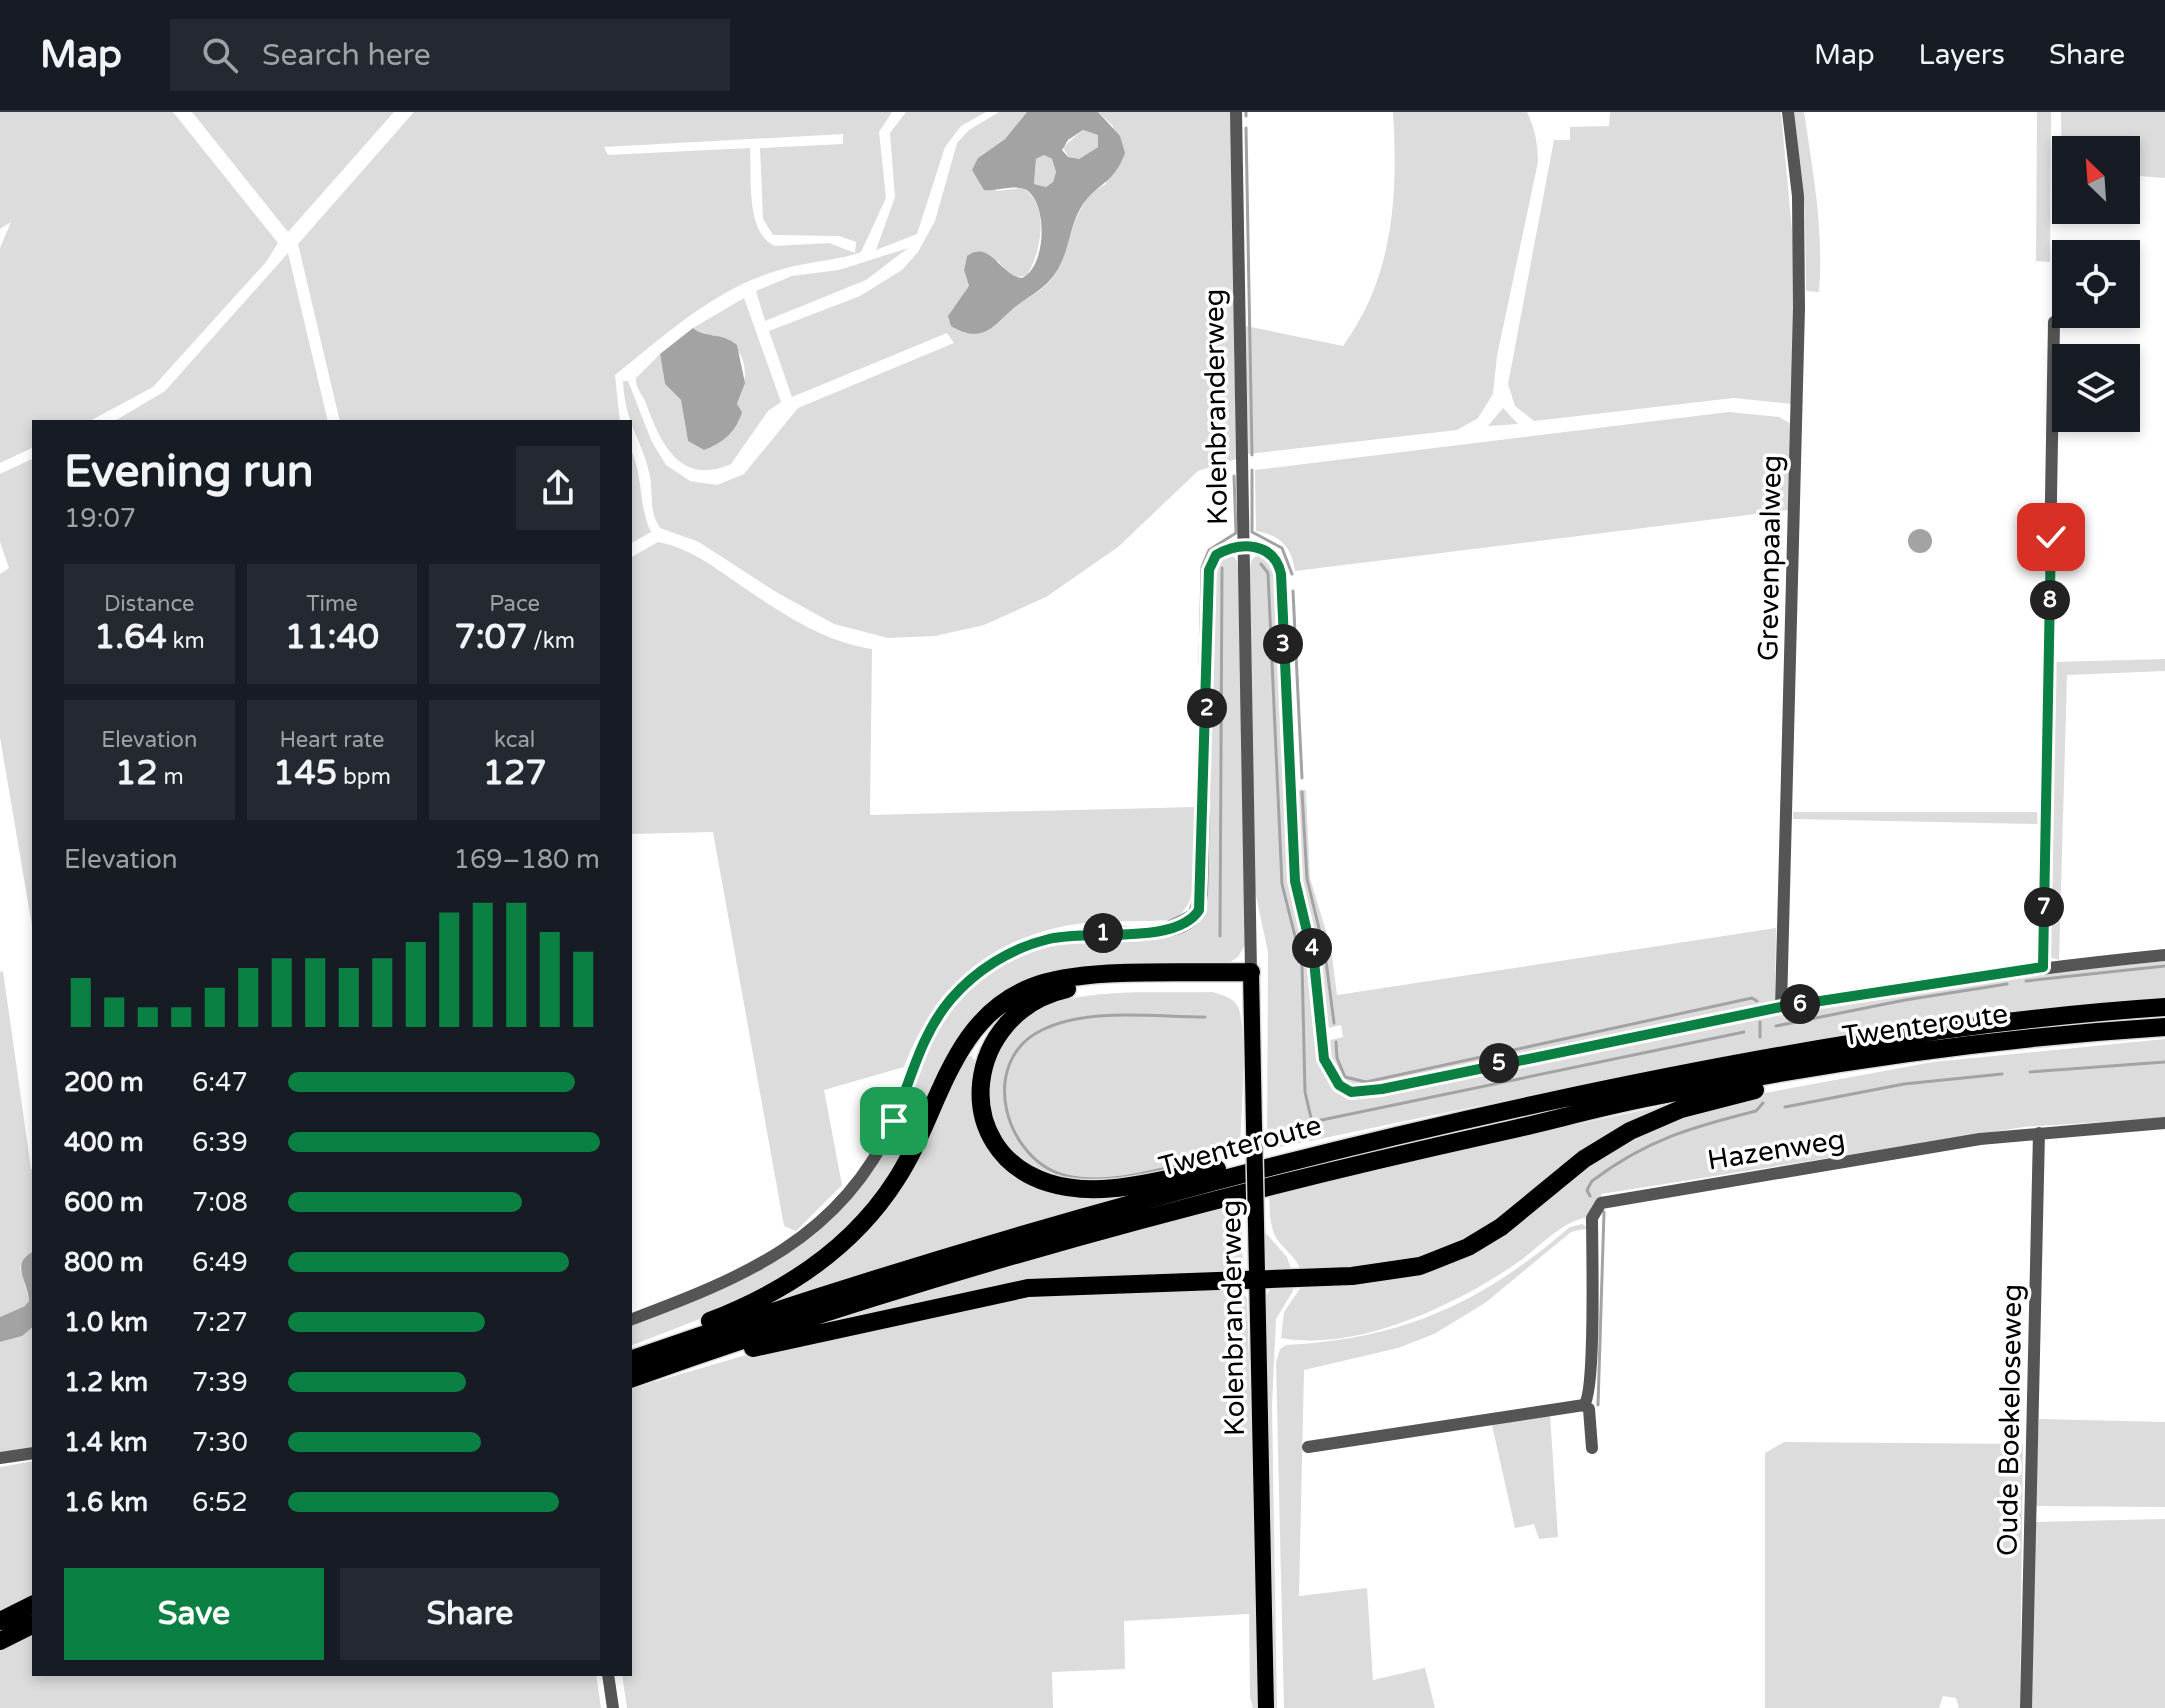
<!DOCTYPE html>
<meta charset="utf-8">
<style>
:root{--surface:#171b24;--page:#242831;--text:#f1f3f6;--muted:#9ea1a6;--line:#363941;--accent:#0b8043}
body{margin:0;font-family:"Varela Round",sans-serif;background:var(--page);color:var(--text);height:100vh;display:flex;flex-direction:column;font-size:30px;white-space:nowrap}
*{box-sizing:border-box;margin:0}
p{font-size:26px;color:var(--muted)}
.icon{flex:none;width:44px;height:44px;fill:none;stroke:currentColor;stroke-width:2;stroke-linecap:round;stroke-linejoin:round}
.map{position:relative;flex:1;overflow:hidden}
.details{position:absolute;left:32px;top:308px;width:600px;height:1256px;display:flex;flex-direction:column;background:var(--surface);border-radius:0px;box-shadow:0 4px 12px #0003}
.details>*{flex:none}
.needle{width:52px;rotate:335deg}
.tools{position:absolute;left:2052px;top:24px;display:grid;gap:16px}
.tools a{display:grid;place-items:center;width:88px;height:88px;border-radius:0px;background:var(--surface);box-shadow:0 4px 12px #0003;font-size:40px}
.pin{position:absolute;display:grid;place-items:center;width:68px;height:68px;color:#fff;margin:-34px;border-radius:16px;box-shadow:0 4px 12px #0006}
.km{position:absolute;width:40px;height:40px;margin:-20px;border-radius:50%;background:#222;color:#fff;font-size:22px;line-height:40px;text-align:center}
.round{display:grid;place-items:center;flex:none;width:84px;height:84px;border-radius:0px;background:var(--page)}
.summary{display:flex;align-items:center;justify-content:space-between;height:136px;padding:0 32px}
h1{font-size:44px;font-weight:800;line-height:60px}
.stats{display:grid;grid-template-columns:repeat(3,1fr);gap:12px;height:136px;padding:8px 32px}
.stats div{display:grid;align-content:center;border-radius:0px;background:var(--page);text-align:center}
.stats b{font-size:34px;font-weight:800}
.stats small{font-size:22px;font-weight:400}
.stats p{font-size:22px}
.chart{height:224px;padding:16px 32px}
.chart p{display:flex;justify-content:space-between}
.chart svg{width:100%;height:144px;margin-top:8px;stroke:var(--accent);stroke-width:6}
.cta{display:flex;gap:16px;margin-top:auto;padding:16px 32px}
.cta a{flex:1;height:92px;border-radius:0px;background:var(--accent);color:#fff;font-size:32px;font-weight:800;line-height:92px;text-align:center}
.cta a+a{background:var(--page);color:var(--text)}
ul{padding:0 32px;list-style:none;font-size:26px}
li{display:grid;grid-template-columns:128px 96px 1fr;align-items:center;height:60px}
li i{height:20px;border-radius:10px;background:var(--accent)}
header{display:flex;align-items:center;gap:48px;box-sizing:border-box;height:112px;padding:0 40px;background:var(--surface);border-bottom:2px solid var(--line)}
header strong{font-size:38px}
nav{display:flex;gap:44px;margin-inline-start:auto;font-size:28px}
.search{width:560px;height:72px;background:var(--page);display:flex;align-items:center;gap:20px;box-sizing:border-box;padding:0 28px;border-radius:0px;color:var(--muted);font-size:30px}
.map>svg:first-child{display:block}
.green{fill:#dcdcdc;fill-rule:evenodd}
.water{fill:#a3a3a3;fill-rule:evenodd}
.lines{fill:none;stroke-linecap:round;stroke-linejoin:round}
.stream{stroke:#a3a3a3;stroke-width:3}
.major-casing{stroke:#dbdbdb;stroke-width:19}
.highway-casing{stroke:#dbdbdb;stroke-width:21}
.minor{stroke:#555;stroke-width:12}
.major{stroke:#000;stroke-width:16}
.highway{stroke:#000;stroke-width:18}
.major-bridge-casing{stroke:#dbdbdb;stroke-width:19;stroke-linecap:butt}
.major-bridge{stroke:#000;stroke-width:16}
.route-casing{stroke:#fff;stroke-width:16}
.route{stroke:#0b8043;stroke-width:10}
.labels{text-anchor:middle;stroke-width:7;stroke-linejoin:round;paint-order:stroke}
.street-label{font-size:28px;fill:#000;stroke:#fff}
</style>
<header>
<strong>Map</strong>
<div class="search"><svg class="icon" aria-label="search" viewBox="0 0 24 24"><circle cx="10" cy="10" r="6"/><path d="M15 15l6 6"/></svg>Search here</div>
<nav><a>Map</a><a>Layers</a><a>Share</a></nav>
</header>
<div class="map">
<svg width="2165" height="1596" viewBox="0 0 2165 1596">
<rect width="100%" height="100%" fill="#fff"/>
<path class="green" d="M0,0H173L278,131L266,150L153,275L88,310H34V335L0,351V136L11,110L0,117Z
M192,0H394L288,120Z
M414,0H892L879,20L886,86L861,140C838,149 802,150 776,159C712,179 667,222 615,263L620,310H340L298,132ZM843,22V32L760,36L763,107L773,123L839,124L856,130L855,141L829,131L775,134C745,121 752,64 750,36L608,43L604,35Z
M906,0H986L961,14L945,35L917,122L876,138L895,85L890,21Z
M999,0H1027L1005,27L982,43L996,79L1022,76C1051,91 1041,141 1027,163C1013,169 1006,159 998,149L967,144L964,158L969,174L963,220C994,222 996,212 1016,194C1030,183 1045,179 1055,162C1073,133 1071,88 1106,72L1113,14L1098,0H1231L1236,347L1198,359L1118,435L1046,485L984,513L935,524L888,526L834,512L776,480L699,430L660,416C648,398 654,380 649,360C640,323 625,312 623,269H628L652,330L666,353L690,369L717,373L744,362L798,296L954,231L947,221L792,285L769,219L860,184L902,158L918,140L935,109L957,31L969,18Z
M1393,0H1527C1535,17 1538,32 1538,50L1497,244L1493,282L1478,306L1457,318L1248,342L1246,214L1343,234C1394,164 1398,84 1393,0Z
M1610,0H1781L1795,151L1792,292L1734,286L1534,309L1515,294L1508,272L1554,28H1570V15L1609,14Z
M1793,0H1804C1813,60 1824,119 1819,180L1806,179L1805,98Z
M2037,0H2051L2050,150L2036,149Z
M2061,0H2165V66L2126,63V38H2066V57H2062Z
M1083,18L1098,23V35L1077,48L1068,45L1063,35Z
M1044,43L1052,47L1056,60L1053,70L1046,75L1034,72L1036,47Z
M908,136L866,168L765,209L756,179L792,164L839,158Z
M288,141L328,310H113L165,279Z
M744,186L781,290L768,299L731,352C681,374 661,333 647,294C644,283 635,278 636,266L660,242L665,272L681,288L688,329L704,338C721,331 736,319 741,301L737,292C755,253 742,224 698,221L693,216Z
M1503,296L1518,312L1488,314Z
M1729,300L1779,305L1791,312L1789,398L1295,459C1292,435 1280,423 1256,419L1255,358Z
M630,335C644,366 638,393 651,420L630,432Z
M34,346V826L0,625V462L9,456L0,430V362Z
M658,430C690,436 714,455 740,473C780,500 823,530 872,537L870,703L1196,695C1188,732 1210,787 1172,808C1143,810 1114,808 1085,811C996,821 935,872 904,955L824,978L842,1073L796,1119L784,1114L713,720L630,722V446Z
M1231,441L1237,449L1240,475L1245,833L1238,845L1227,852L1008,879L926,998L883,1076L839,1129L754,1186L630,1234V1212C717,1179 802,1150 860,1073C870,1059 876,1039 884,1024C912,963 939,884 1001,851C1059,821 1133,819 1196,808L1213,463L1216,449Z
M1259,441L1273,447L1288,682L1311,848L1318,939L1329,969L1339,979L1364,986C1629,927 1894,874 2165,849V885C1862,909 1564,976 1267,1038L1268,840L1253,770L1250,459L1251,449Z
M2165,547V559L2067,563L2059,848L2052,846L2048,839L2053,550Z
M1299,678H1306L1310,766L1331,836L1337,883L1776,816L1775,892L1378,975L1350,976L1330,951L1327,929L1343,925L1341,913L1328,916L1324,912L1299,777L1295,681Z
M1793,700H2037L2038,712L1793,707Z
M3,859L31,1057H34V1139L20,1155L29,1189L25,1194L0,1205V860Z
M1212,880C1222,883 1233,885 1238,895C1248,915 1241,1018 1239,1045C1189,1053 1106,1077 1058,1066C979,1049 963,934 1037,898C1088,874 1156,882 1212,880Z
M2165,927V1006L2024,1015L1601,1082L1602,1086L1592,1094L1588,1105C1560,1110 1540,1135 1517,1151C1456,1193 1357,1240 1281,1226L1284,1200L1301,1175L1432,1153L1631,1022L1738,986L1933,950Z
M971,944L978,952L977,960L1011,1053L1139,1082L1012,1116L766,1194L831,1147L940,994L967,945Z
M1761,973L1655,1003L1505,1108L1427,1147L1302,1162C1297,1146 1289,1142 1279,1130C1268,1116 1270,1095 1269,1078Z
M1241,1087L1243,1156L1239,1161L1100,1165L777,1227L833,1203Z
M1582,1112L1588,1116L1571,1120L1485,1191L1434,1222L1398,1236L1304,1258L1299,1484L1367,1476L1373,1568L1425,1556L1435,1596H1284L1276,1251L1280,1237L1286,1233C1403,1227 1482,1191 1570,1115Z
M1264,1119L1287,1145L1292,1160L1265,1157Z
M1294,1169L1293,1179L1276,1207L1272,1293L1277,1596H1272L1264,1189L1271,1175Z
M1235,1172L1247,1186L1260,1596H1253L1250,1585L1249,1502L1124,1509L1125,1557L1052,1560L1053,1596H627L622,1562H630V1277L784,1232L996,1184Z
M34,1214V1337L0,1342V1230L21,1224Z
M1550,1302L1558,1425L1539,1427L1534,1412L1515,1416L1492,1313Z
M2039,1307L2165,1310V1395L2034,1394Z
M1784,1330L2023,1332L2020,1596H1959L1956,1586L1943,1584L1939,1596H1765V1341Z
M34,1349V1485L0,1501V1355Z
M2165,1407V1596H2031L2035,1410Z
M34,1518V1562H596L601,1596H0V1535Z"/>
<path class="water" d="M1027,0H1098L1120,24L1125,41C1114,73 1095,71 1080,97C1070,115 1069,137 1059,155C1049,174 1036,180 1019,192C996,209 986,235 951,214L948,204L969,174L964,158L967,144C991,127 1000,164 1022,166C1046,155 1048,95 1028,79C1018,71 997,80 984,78L972,58L978,46L1005,27ZM1083,18L1098,23V35L1079,47L1068,45L1062,38L1068,28ZM1044,43L1052,47L1056,60L1053,70L1046,75L1034,72L1036,47Z
M693,216C703,226 722,220 737,233L745,271L737,292L742,300C736,320 723,331 704,338L688,329L681,288L665,272L660,242Z
M1908 429a12 12 0 1 1 24 0a12 12 0 1 1-24 0Z
M34,1139V1214L22,1224L0,1230V1205L25,1194L29,1189C28,1168 9,1152 34,1139Z"/>
<g class="lines">
<path class="stream" d="M1246,0V4
M1246,16L1252,343
M1252,358V420L1282,436L1292,462
M1261,452L1268,461L1282,772L1302,852L1305,980L1312,1010L1744,920
M1293,479L1302,666
M1302,680L1307,767L1325,841L1334,911
M1166,811L1190,799L1195,782L1202,455L1209,438L1236,421L1234,364
M1220,824L1222,456
M2026,869L2165,854
M1205,905C1154,905 1088,895 1042,918C977,949 1004,1049 1067,1064C1111,1075 1168,1054 1211,1046
M1760,910V925
M1776,914L1905,888L2007,872
M1336,930L1337,946L1345,965L1366,970L1752,886L1757,889
M2030,960L2165,950
M1785,995L1904,972L2002,962
M1590,1084L1587,1078L1592,1069C1646,1028 1692,1015 1756,999L1763,991
M1598,1293L1604,1100"/>
<defs>
<path id="major" d="M1251,860L1254,1015
M1256,1112L1266,1596"/>
<path id="highway" d="M1067,877C964,900 947,1039 1049,1071C1103,1088 1163,1066 1217,1057
M710,1209C785,1180 852,1137 896,1068C940,1001 949,907 1032,875C1084,854 1192,862 1251,860
M753,1236L1028,1176L1352,1164L1420,1154L1468,1135L1501,1115L1584,1047L1630,1019L1681,997L1755,978
M630,1248C930,1144 1235,1057 1546,990C1751,946 1956,909 2165,895
M630,1267C912,1166 1199,1087 1492,1022C1544,1011 1595,996 1646,986C1817,951 1991,926 2165,915
M0,1509L34,1492
M0,1529L34,1512"/>
</defs>
<use href="#major" class="major-casing"/>
<use href="#highway" class="highway-casing"/>
<path class="minor" d="M1236,0L1251,860
M2043,855L2054,210
M1781,895L1799,196L1798,84L1788,0
M630,1208C742,1166 840,1127 893,1011C917,959 925,909 969,868C1017,825 1073,823 1134,820C1151,819 1172,822 1187,812C1199,805 1200,794 1202,781L1209,458C1217,429 1265,424 1279,452L1295,769L1314,849L1324,947L1339,973L1351,980L1382,977C1641,919 1901,869 2165,843
M1584,1293C1596,1279 1592,1134 1592,1106L1601,1091L1980,1027L2165,1011
M1308,1335L1584,1293L1589,1297L1592,1336
M0,1346L34,1341
M608,1562L613,1596
M2026,1596L2039,1021"/>
<use href="#major" class="major"/>
<use href="#highway" class="highway"/>
<defs>
<path id="major-bridge" d="M1254,1015L1256,1112"/>
</defs>
<use href="#major-bridge" class="major-bridge-casing"/>
<use href="#major-bridge" class="major-bridge"/>
</g>
<g class="lines">
<defs>
<path id="route" d="M894,1009C911,967 921,922 951,887C976,858 1011,836 1049,827C1089,817 1176,834 1199,798L1209,458L1216,443C1241,429 1274,430 1281,462L1295,769L1314,849L1324,947L1339,973L1351,980L1382,977L1781,895L2043,855L2051,425"/>
</defs>
<use href="#route" class="route-casing"/>
<use href="#route" class="route"/>
</g>
<g class="labels">
<g class="street-label">
<text transform="translate(1215 295) rotate(-91)" y="10">Kolenbranderweg</text>
<text transform="translate(1769 446) rotate(-89)" y="10">Grevenpaalweg</text>
<text transform="translate(1925 912) rotate(-8)" y="10">Twenteroute</text>
<text transform="translate(1240 1033) rotate(-15)" y="10">Twenteroute</text>
<text transform="translate(1776 1037) rotate(-9)" y="10">Hazenweg</text>
<text transform="translate(1232 1206) rotate(-91)" y="10">Kolenbranderweg</text>
<text transform="translate(2009 1308) rotate(-89)" y="10">Oude Boekeloseweg</text>
</g>
</g>
</svg>
<div class="tools">
<a><svg class="needle" viewBox="-14 -14 28 28"><path d="M0-13l5 13h-10z" fill="#e53935"/><path d="M0 13l5-13h-10z" fill="#9ea1a6"/></svg></a>
<a><svg class="icon" aria-label="locate" viewBox="0 0 24 24"><circle cx="12" cy="12" r="6"/><path d="M12 2v4M12 18v4M2 12h4M18 12h4"/></svg></a>
<a><svg class="icon" aria-label="layers" viewBox="0 0 24 24"><path d="M12 4l9 5-9 5-9-5zM3 14l9 5 9-5"/></svg></a>
</div>
<div class="pin" style="left:894px;top:1009px;background:#1e9e55"><svg class="icon" aria-label="arrive" viewBox="0 0 24 24"><path d="M6 21V4h12l-3 4 3 4H6"/></svg></div>
<div class="pin" style="left:2051px;top:425px;background:#d93025"><svg class="icon" aria-label="check" viewBox="0 0 24 24"><path d="M5 12l5 5 9-10"/></svg></div>
<b class="km" style="left:1103px;top:821px">1</b>
<b class="km" style="left:1207px;top:596px">2</b>
<b class="km" style="left:1283px;top:532px">3</b>
<b class="km" style="left:1312px;top:836px">4</b>
<b class="km" style="left:1499px;top:951px">5</b>
<b class="km" style="left:1800px;top:892px">6</b>
<b class="km" style="left:2044px;top:795px">7</b>
<b class="km" style="left:2050px;top:488px">8</b>
<section class="details">
<div class="summary"><div><h1>Evening run</h1><p>19:07</p></div><a class="round"><svg class="icon" aria-label="share" viewBox="0 0 24 24"><path d="M12 15V3M7 8l5-5 5 5M5 13v7h14v-7"/></svg></a></div>
<div class="stats">
<div><p>Distance</p><b>1.64<small> km</small></b></div>
<div><p>Time</p><b>11:40</b></div>
<div><p>Pace</p><b>7:07<small> /km</small></b></div>
</div>
<div class="stats">
<div><p>Elevation</p><b>12<small> m</small></b></div>
<div><p>Heart rate</p><b>145<small> bpm</small></b></div>
<div><p>kcal</p><b>127</b></div>
</div>
<div class="chart"><p><span>Elevation</span>169–180 m</p>
<svg viewBox="0 0 160 44" preserveAspectRatio="none"><path d="M5 44V29M15 44V35M25 44V38M35 44V38M45 44V32M55 44V26M65 44V23M75 44V23M85 44V26M95 44V23M105 44V18M115 44V9M125 44V6M135 44V6M145 44V15M155 44V21"/></svg>
</div>
<ul>
<li><b>200 m</b>6:47<i style="width:92%"></i></li>
<li><b>400 m</b>6:39<i style="width:100%"></i></li>
<li><b>600 m</b>7:08<i style="width:75%"></i></li>
<li><b>800 m</b>6:49<i style="width:90%"></i></li>
<li><b>1.0 km</b>7:27<i style="width:63%"></i></li>
<li><b>1.2 km</b>7:39<i style="width:57%"></i></li>
<li><b>1.4 km</b>7:30<i style="width:62%"></i></li>
<li><b>1.6 km</b>6:52<i style="width:87%"></i></li>
</ul>
<div class="cta"><a>Save</a><a>Share</a></div>
</section>
</div>
